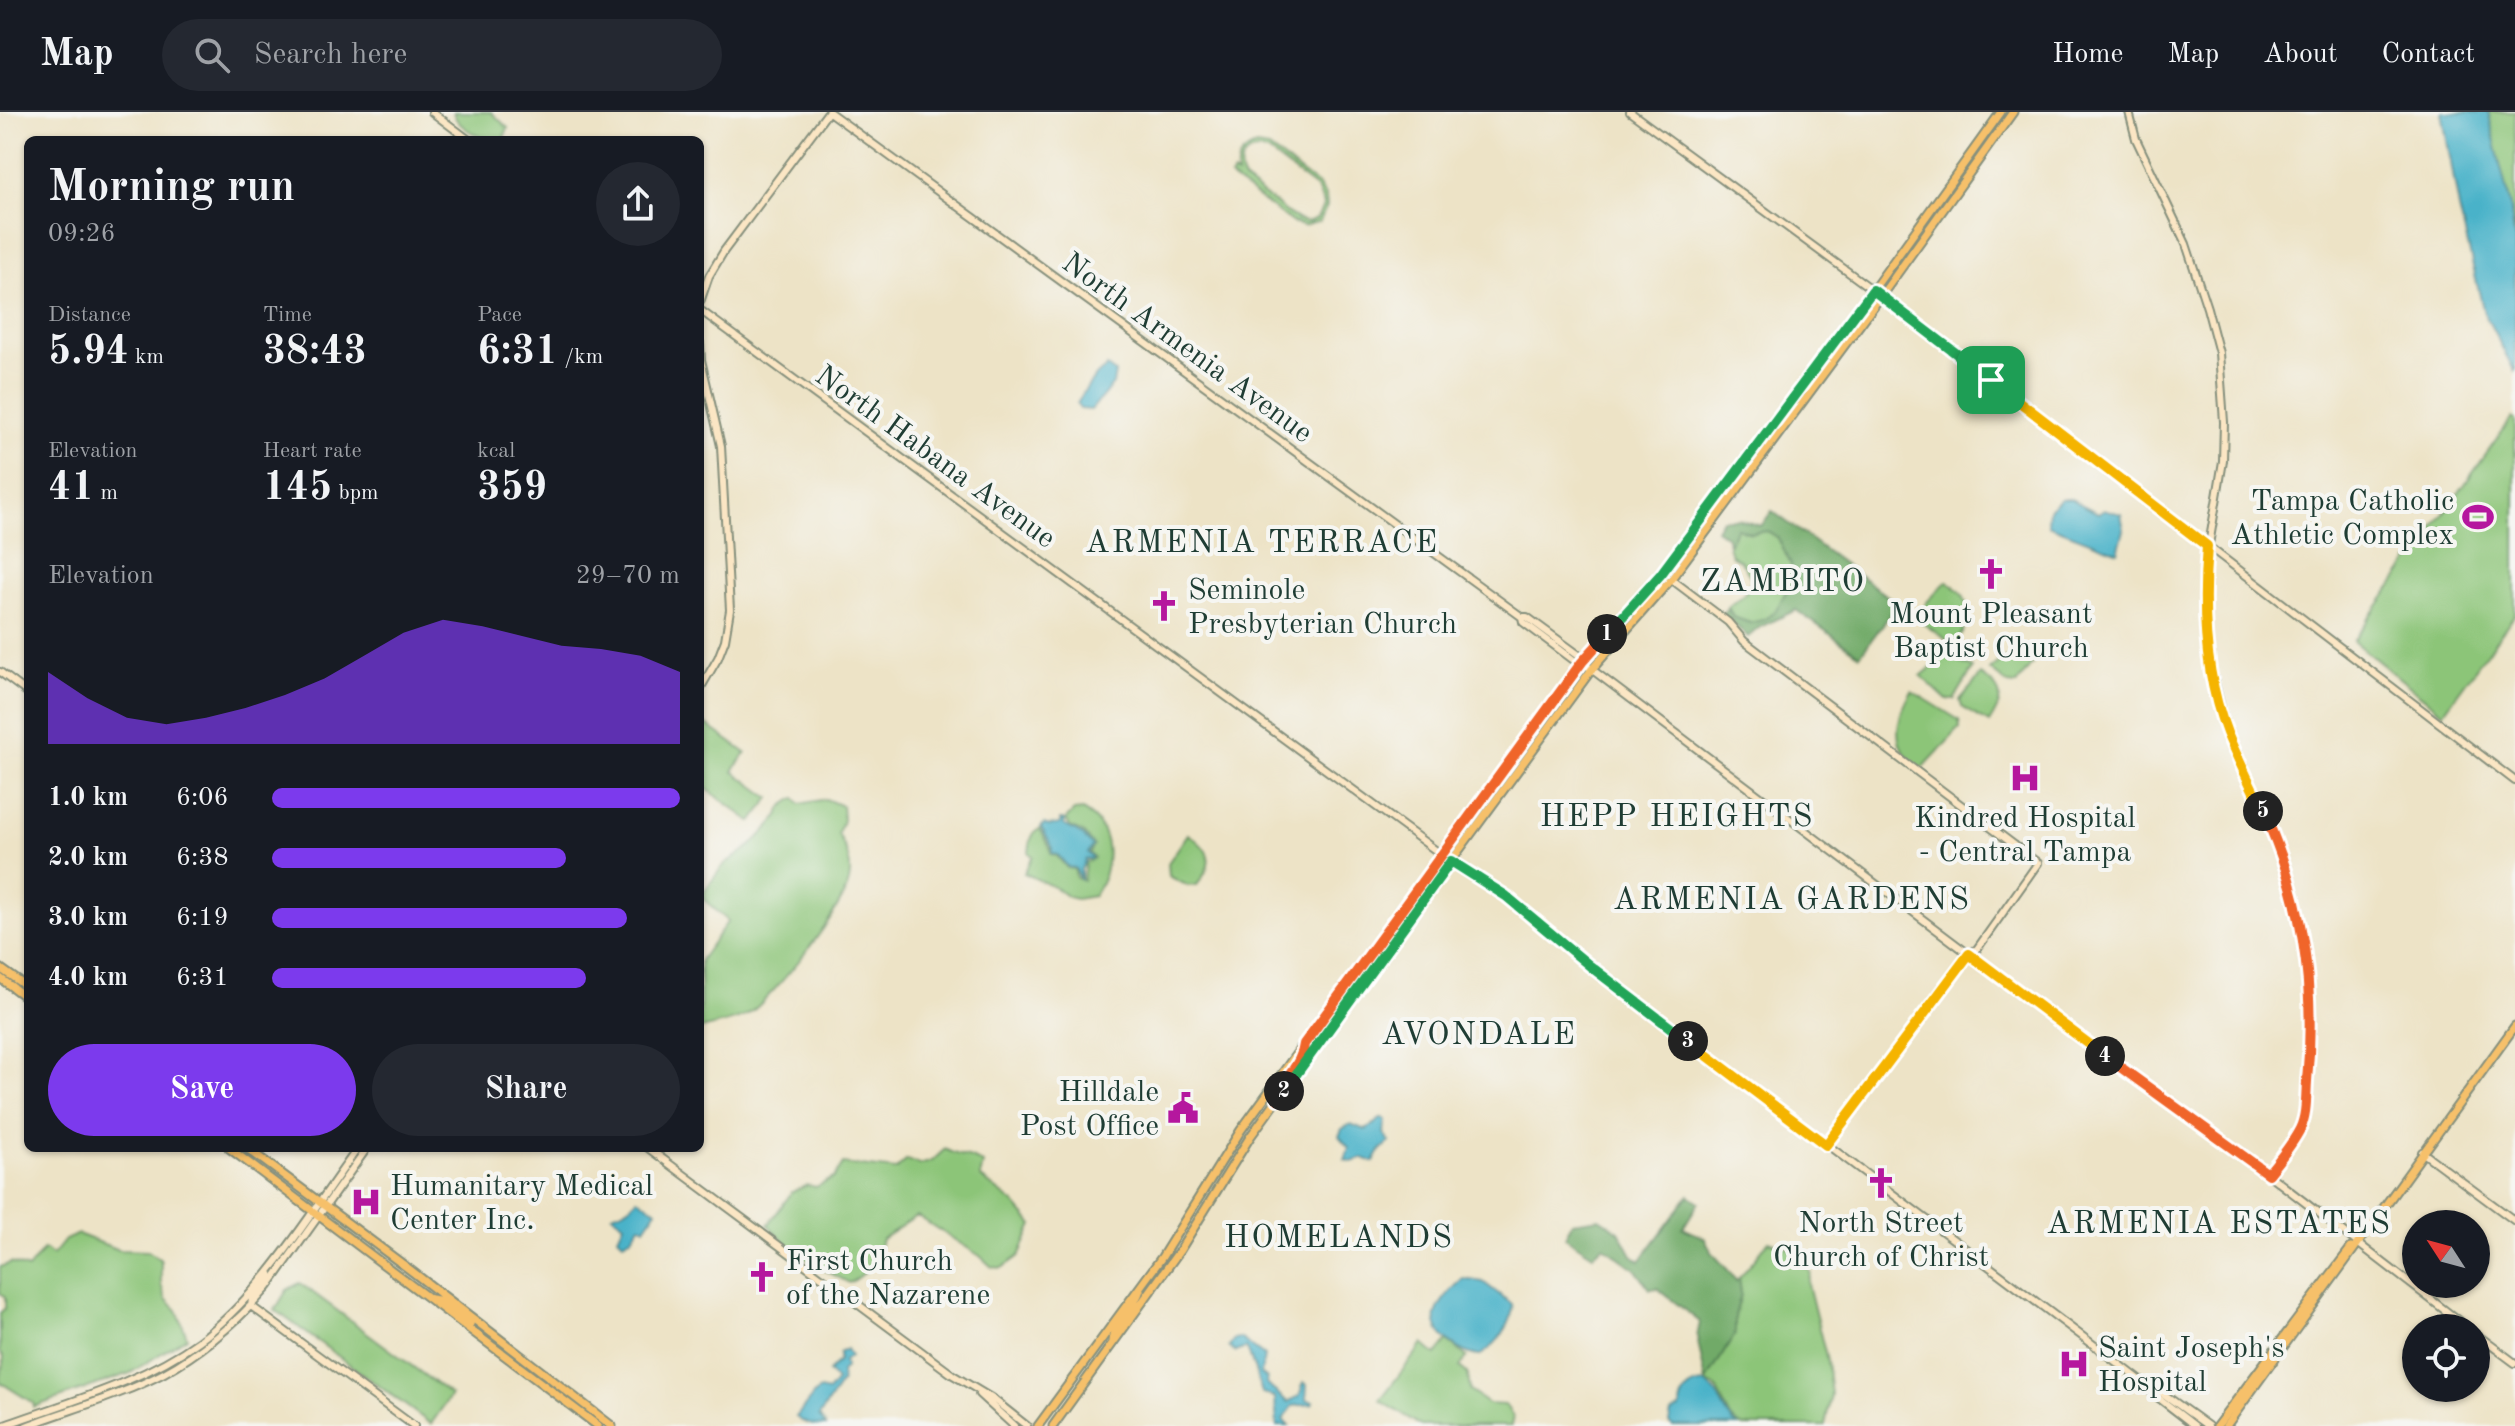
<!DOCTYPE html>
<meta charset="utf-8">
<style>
:root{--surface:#171b24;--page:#242831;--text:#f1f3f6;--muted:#9ea1a6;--line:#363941;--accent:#7c3aed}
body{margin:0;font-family:"Old Standard TT",serif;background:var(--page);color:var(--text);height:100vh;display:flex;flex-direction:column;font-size:30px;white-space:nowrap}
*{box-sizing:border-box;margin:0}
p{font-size:26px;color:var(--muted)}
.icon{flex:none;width:44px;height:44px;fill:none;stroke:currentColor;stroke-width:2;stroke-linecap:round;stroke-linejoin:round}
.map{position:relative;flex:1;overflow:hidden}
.side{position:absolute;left:24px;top:24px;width:680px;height:1016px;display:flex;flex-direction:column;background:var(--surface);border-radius:12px;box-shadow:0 2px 6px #0004}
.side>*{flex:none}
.needle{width:52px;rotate:306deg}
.controls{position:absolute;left:2402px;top:1098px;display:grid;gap:16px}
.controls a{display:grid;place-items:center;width:88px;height:88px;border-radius:50%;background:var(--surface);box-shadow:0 2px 6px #0004;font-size:40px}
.pin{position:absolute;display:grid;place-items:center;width:68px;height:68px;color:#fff;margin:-34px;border-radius:16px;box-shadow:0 4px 12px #0006}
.km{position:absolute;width:40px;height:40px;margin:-20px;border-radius:50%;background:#222;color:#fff;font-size:22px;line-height:40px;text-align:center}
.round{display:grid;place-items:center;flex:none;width:84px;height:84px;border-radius:42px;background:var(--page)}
.summary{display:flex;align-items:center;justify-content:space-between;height:136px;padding:0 24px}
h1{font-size:44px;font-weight:700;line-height:60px}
.stats{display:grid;grid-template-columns:repeat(3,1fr);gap:12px;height:136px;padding:8px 24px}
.stats div{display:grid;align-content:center}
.stats b{font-size:40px;font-weight:700}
.stats small{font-size:22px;font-weight:400}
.stats p{font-size:22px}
.chart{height:224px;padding:16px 24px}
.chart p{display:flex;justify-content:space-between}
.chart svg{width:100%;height:144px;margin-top:8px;fill:var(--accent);opacity:.7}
.cta{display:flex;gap:16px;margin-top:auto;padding:16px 24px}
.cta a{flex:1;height:92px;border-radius:48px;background:var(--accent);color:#fff;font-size:32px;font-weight:700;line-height:92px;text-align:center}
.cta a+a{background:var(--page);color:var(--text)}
ul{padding:0 24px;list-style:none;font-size:26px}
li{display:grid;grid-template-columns:128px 96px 1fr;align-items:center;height:60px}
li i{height:20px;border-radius:10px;background:var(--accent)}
header{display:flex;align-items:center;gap:48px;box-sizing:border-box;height:112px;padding:0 40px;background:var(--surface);border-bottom:2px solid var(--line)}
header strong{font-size:38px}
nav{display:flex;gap:44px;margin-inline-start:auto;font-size:28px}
.search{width:560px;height:72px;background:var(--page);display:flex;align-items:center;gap:20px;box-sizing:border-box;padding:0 28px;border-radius:44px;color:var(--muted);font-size:30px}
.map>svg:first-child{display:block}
.green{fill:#8cc578;stroke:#568156;stroke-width:2;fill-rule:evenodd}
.forest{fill:#71aa68;stroke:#48744e;stroke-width:2}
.water{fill:#4ab2c9;stroke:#34787e;stroke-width:2}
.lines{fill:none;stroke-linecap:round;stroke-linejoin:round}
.secondary-casing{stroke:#86907d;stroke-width:10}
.primary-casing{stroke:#86907d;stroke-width:11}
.secondary{stroke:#fbe6c4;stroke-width:6}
.primary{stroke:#f6c06b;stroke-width:7}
.split-1-casing{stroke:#fff;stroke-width:16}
.split-2-casing{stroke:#fff;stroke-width:16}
.split-3-casing{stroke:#fff;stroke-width:16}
.split-4-casing{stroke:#fff;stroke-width:16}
.split-5-casing{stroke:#fff;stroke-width:16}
.split-6-casing{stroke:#fff;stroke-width:16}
.split-1{stroke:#22a559;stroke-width:10}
.split-2{stroke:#f0652b;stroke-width:10}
.split-3{stroke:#22a559;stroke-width:10}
.split-4{stroke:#f5b400;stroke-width:10}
.split-5{stroke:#f0652b;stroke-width:10}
.split-6{stroke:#f5b400;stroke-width:10}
.labels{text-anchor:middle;stroke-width:8;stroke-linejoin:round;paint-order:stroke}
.street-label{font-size:30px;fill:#1f3d34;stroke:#f6f6f2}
.poi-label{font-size:30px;fill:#1f3d34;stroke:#f6f6f2;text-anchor:start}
.neighbourhood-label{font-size:32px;letter-spacing:2px;fill:#1f3d34;stroke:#f6f6f2}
</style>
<header>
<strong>Map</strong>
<div class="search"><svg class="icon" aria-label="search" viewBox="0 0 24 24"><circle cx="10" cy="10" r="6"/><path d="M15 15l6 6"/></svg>Search here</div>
<nav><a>Home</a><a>Map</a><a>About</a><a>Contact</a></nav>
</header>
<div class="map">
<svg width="2515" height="1314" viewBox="0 0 2515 1314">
<rect width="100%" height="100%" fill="#f6f6f2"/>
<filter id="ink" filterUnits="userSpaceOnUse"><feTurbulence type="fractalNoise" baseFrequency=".0125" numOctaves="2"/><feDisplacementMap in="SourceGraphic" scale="16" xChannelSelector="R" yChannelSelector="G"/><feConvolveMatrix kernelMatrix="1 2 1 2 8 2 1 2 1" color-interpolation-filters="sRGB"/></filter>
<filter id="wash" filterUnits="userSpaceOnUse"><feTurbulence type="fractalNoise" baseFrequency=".006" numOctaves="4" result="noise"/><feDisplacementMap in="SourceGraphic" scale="32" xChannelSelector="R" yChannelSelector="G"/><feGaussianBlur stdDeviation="1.8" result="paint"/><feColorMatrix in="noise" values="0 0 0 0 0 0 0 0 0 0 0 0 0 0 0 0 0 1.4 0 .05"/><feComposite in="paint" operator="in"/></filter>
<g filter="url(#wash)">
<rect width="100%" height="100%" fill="#ede3c6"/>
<path class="green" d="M453,0H491L508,16L503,28C485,29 458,18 453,0Z
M2488,0H2515V129L2510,95Z
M1256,34L1269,36L1319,74L1326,85L1327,94L1320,109L1304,114L1293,111L1230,65L1233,61L1237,63C1235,48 1242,39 1256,34ZM1259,38L1268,40L1317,77L1324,92L1317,106L1307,110L1297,108L1244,68C1236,53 1242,40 1259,38Z
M2512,306L2515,308V502L2443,601L2353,529Z
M1737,416L1751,421L1767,419L1778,425L1791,453L1792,471L1774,501L1763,508L1750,511L1733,505L1728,495L1745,481L1752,467L1741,449L1731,443L1728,433Z
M1947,469C1951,472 1959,477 1962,482C1972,497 1965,521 1954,533L1918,508L1926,491Z
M1946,543L1973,556L1954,588H1947L1921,564Z
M2011,545L2032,552L2016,573L2008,572L1990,558L2003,547Z
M1981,563C2005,579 2004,588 1989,611L1962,595L1960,588Z
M1912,579L1959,608L1960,616L1921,658C1889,634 1895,609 1912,579Z
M700,608L746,641L733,659L770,686L752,710L700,672Z
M795,686L800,692L826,687L842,694L843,708L838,722C846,737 853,752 849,769C843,798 773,886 747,903C738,909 712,914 700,917V848L728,809L702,786L703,781L722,755L752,733L774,710L783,694Z
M1082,698C1115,716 1113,756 1094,784L1076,787L1068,785L1054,775L1024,761L1033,744L1029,741C1030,732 1030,721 1040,717L1050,735L1051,742L1057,744L1067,756L1074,757L1077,766L1083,769L1085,751L1094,746L1090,741L1094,734L1083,721L1070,715L1066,707L1074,699Z
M1188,722C1212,738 1215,751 1197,773L1188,774L1169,764L1168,751Z
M945,1037C958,1045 971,1043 983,1052L980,1065L1014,1091L1033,1113L1019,1144L1002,1156L992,1155L980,1144L917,1104L882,1127C877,1145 867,1163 849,1171L815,1153L786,1132L768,1113L792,1080L807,1073L816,1075L834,1066L843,1052L896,1058L907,1048L920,1053L932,1049Z
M78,1122L119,1138L148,1139L161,1148V1172L166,1187L177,1198L187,1225L130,1261L34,1295L33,1291L0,1270L4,1245L0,1240V1201L5,1196V1185L0,1181V1155L11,1151L28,1157L44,1137L53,1143L65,1128Z
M1769,1129L1794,1138L1799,1150L1811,1160L1808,1172L1827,1249L1831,1283L1825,1314H1741L1731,1306L1716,1276L1706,1270L1735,1222V1204L1741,1182L1739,1166Z
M300,1171L451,1283L431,1312L275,1198L287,1178Z
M1447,1229L1467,1245L1460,1255L1468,1262L1470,1279L1488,1292L1505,1293L1513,1304L1511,1314H1421L1380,1288L1423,1232L1436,1243Z"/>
<path class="forest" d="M1772,399L1898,492L1860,543L1796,498L1760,515L1748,525L1723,502L1728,497L1733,505L1750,511L1763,508L1774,501L1792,471L1791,453L1778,426L1768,419L1751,421L1737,416L1728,433L1727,425L1716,417L1722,407H1738L1761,414Z
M1689,1083L1699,1090L1683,1116L1705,1126C1710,1144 1727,1153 1736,1169L1739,1166L1741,1182L1735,1204V1222L1706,1270L1697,1225L1700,1210L1657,1176L1650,1177L1635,1157L1603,1134L1593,1143L1565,1125L1572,1110L1599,1106L1619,1119L1632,1143L1640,1149Z"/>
<path class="water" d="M2442,0H2488L2510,95L2515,129V260L2484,201L2459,96Z
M1107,255L1115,261L1113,272L1091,298L1080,297L1077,292C1083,280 1095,262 1107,255Z
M2061,387H2071L2098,401L2104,397L2121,402L2124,418L2118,440L2048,413L2049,397Z
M1060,708H1065L1064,713L1082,723L1093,734L1088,741L1092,745L1091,747H1086L1081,757V768L1075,756L1068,755L1058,743L1052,741V734L1041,715L1044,712L1049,714L1060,712Z
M1382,1006L1386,1008L1384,1021L1390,1030L1380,1039L1374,1050L1363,1046L1353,1050L1345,1048L1349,1036L1339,1024L1342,1017L1351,1012L1366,1018Z
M638,1086L657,1098L645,1116L640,1113L632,1125L623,1130L618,1125L624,1112L612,1102L628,1096Z
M1463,1167L1483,1170L1512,1192C1515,1211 1495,1235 1479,1244C1463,1242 1432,1224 1436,1203C1439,1190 1453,1176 1463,1167Z
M1240,1226L1264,1244L1261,1262L1267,1267L1266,1272L1288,1290L1299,1284L1304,1270L1307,1273L1306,1288L1313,1289L1312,1292L1293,1294L1283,1308L1289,1314H1277L1275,1285L1262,1282C1261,1276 1249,1239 1246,1236L1235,1240L1229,1235L1234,1227Z
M846,1237L850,1244L844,1249L845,1256L841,1260L842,1270L819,1304L826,1314C816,1314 804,1312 796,1305L815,1281L820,1278L828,1280L837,1269L828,1260L839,1249V1241Z
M1704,1271C1722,1280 1722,1303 1738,1314H1673L1669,1311L1671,1301L1680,1296C1680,1281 1690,1272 1704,1271Z"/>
</g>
<g filter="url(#ink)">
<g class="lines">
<defs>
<path id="secondary" d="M432,0L469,28
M829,0L1522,505H1527L1579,543L1581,549
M1630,0L1881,184L2515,669
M2129,0L2136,27L2186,132L2207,196L2219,241L2224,310L2223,349L2205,457V510L2210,551L2227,620L2275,724L2290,766L2306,840L2311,919L2304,1003L2300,1018L2268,1062
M700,190L709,164L724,139L828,0
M700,198L1442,743L1506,784L1624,880L2123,1255L2149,1275L2151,1280L2195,1314
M700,231L701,248L721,334L730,498L725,528L718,546L700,577
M1671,467L1728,510L1744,529L2038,751L1977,837L1969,842L1937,883L1826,1033
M1522,505L1523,510L1575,549L1582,550L2076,923L2268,1062L2468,1216
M0,560L28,581
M648,1036L953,1263L993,1287L1027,1314
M2422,1040L2515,1109
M270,1162L252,1187L251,1194L414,1314
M2476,1222L2515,1251
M2149,1275H2154L2208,1314
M979,1282L1014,1314
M2,1314C68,1290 141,1271 199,1229C263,1182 311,1100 358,1036
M26,1314C71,1297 121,1284 164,1261C203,1240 239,1208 268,1175L367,1036"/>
<path id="primary" d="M1711,412L1712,403L1727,381
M1636,500L1657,477L1661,462
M0,856L28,876
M0,866L28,887
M1279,981L1303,936
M229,1036L598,1314
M247,1036L409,1157L612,1314
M431,1187L438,1188L470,1212
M1113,1230C1114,1209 1134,1197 1140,1178
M1038,1314L1162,1145L1241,1018L1582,550L1661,462L1873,178L2001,0
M1053,1314L1180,1138L1250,1025L1451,749L1592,557L1671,467L1881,184L2013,0
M2217,1314L2351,1136
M2226,1314L2515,914"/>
</defs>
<use href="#secondary" class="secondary-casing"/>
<use href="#primary" class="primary-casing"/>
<use href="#secondary" class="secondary"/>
<use href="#primary" class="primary"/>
</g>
</g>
<g class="lines" filter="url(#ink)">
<defs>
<path id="split-1" d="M1607,522L1661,462L1873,178L1991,268"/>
<path id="split-2" d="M1284,979L1278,987C1282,967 1302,953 1304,932L1582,550L1607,522"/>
<path id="split-3" d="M1284,979L1451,749L1506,784L1590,854L1688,929"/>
<path id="split-4" d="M1688,929L1826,1033L1969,842L2105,944"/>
<path id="split-5" d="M2105,944L2268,1062C2279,1048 2292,1033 2300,1017C2307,1003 2306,984 2307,969C2316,875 2303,785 2263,699"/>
<path id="split-6" d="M1991,268L2207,434C2202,496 2204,562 2227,621C2238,648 2251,673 2263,699"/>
</defs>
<use href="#split-1" class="split-1-casing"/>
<use href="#split-2" class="split-2-casing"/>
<use href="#split-3" class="split-3-casing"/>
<use href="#split-4" class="split-4-casing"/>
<use href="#split-5" class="split-5-casing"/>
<use href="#split-6" class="split-6-casing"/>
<use href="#split-1" class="split-1"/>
<use href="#split-2" class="split-2"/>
<use href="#split-3" class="split-3"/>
<use href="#split-4" class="split-4"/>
<use href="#split-5" class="split-5"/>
<use href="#split-6" class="split-6"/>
</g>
<defs>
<symbol id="stadium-bare" viewBox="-9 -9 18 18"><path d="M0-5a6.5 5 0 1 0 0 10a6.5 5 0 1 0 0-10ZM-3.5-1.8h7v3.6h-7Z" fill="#b5179e" stroke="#f6f6f2" stroke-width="2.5" paint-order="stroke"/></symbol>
<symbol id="church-bare" viewBox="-9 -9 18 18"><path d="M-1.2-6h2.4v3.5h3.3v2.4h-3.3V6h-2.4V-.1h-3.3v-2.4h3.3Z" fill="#b5179e" stroke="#f6f6f2" stroke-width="2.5" paint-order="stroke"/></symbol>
<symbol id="hospital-bare" viewBox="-9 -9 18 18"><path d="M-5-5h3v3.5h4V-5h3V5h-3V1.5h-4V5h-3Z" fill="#b5179e" stroke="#f6f6f2" stroke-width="2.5" paint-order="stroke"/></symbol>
<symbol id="civic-bare" viewBox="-9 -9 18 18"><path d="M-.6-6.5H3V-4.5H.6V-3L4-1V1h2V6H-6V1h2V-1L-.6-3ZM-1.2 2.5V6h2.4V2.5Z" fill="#b5179e" stroke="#f6f6f2" stroke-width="2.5" paint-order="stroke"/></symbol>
</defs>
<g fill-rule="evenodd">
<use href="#stadium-bare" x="2456" y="383" width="44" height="44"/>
<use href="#church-bare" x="1969" y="440" width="44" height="44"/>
<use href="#church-bare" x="1142" y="472" width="44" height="44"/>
<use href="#hospital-bare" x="2003" y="644" width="44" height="44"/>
<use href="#civic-bare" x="1161" y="974" width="44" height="44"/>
<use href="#church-bare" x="1859" y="1049" width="44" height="44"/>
<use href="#hospital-bare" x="344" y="1068" width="44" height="44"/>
<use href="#church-bare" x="740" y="1143" width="44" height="44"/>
<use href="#hospital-bare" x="2052" y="1230" width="44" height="44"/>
</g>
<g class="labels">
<g class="street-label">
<text transform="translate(1188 235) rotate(36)" y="10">North Armenia Avenue</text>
<text transform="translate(936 344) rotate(36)" y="10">North Habana Avenue</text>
</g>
<g class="poi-label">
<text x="2454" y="398" text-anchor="end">Tampa Catholic<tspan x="2454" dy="34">Athletic Complex</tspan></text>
<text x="1188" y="487">Seminole<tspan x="1188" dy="34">Presbyterian Church</tspan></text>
<text x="1991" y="511" text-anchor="middle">Mount Pleasant<tspan x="1991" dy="34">Baptist Church</tspan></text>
<text x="2025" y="715" text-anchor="middle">Kindred Hospital<tspan x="2025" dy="34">- Central Tampa</tspan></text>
<text x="1159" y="989" text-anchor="end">Hilldale<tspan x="1159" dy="34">Post Office</tspan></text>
<text x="390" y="1083">Humanitary Medical<tspan x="390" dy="34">Center Inc.</tspan></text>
<text x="1881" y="1120" text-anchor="middle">North Street<tspan x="1881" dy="34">Church of Christ</tspan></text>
<text x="786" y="1158">First Church<tspan x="786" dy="34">of the Nazarene</tspan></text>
<text x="2098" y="1245">Saint Joseph's<tspan x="2098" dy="34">Hospital</tspan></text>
</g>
<g class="neighbourhood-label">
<text x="1262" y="440">ARMENIA TERRACE</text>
<text x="1783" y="479">ZAMBITO</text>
<text x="1677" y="714">HEPP HEIGHTS</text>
<text x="1792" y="797">ARMENIA GARDENS</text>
<text x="1479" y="932">AVONDALE</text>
<text x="2219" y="1121">ARMENIA ESTATES</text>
<text x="1339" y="1135">HOMELANDS</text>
</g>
</g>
</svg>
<div class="controls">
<a><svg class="needle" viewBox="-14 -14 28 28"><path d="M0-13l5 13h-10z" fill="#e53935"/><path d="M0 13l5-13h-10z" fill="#9ea1a6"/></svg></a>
<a><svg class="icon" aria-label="locate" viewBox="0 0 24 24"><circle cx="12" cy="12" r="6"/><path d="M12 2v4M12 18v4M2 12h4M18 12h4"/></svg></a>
</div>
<div class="pin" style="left:1991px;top:268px;background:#1e9e55"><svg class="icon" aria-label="arrive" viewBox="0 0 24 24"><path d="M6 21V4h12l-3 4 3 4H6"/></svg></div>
<b class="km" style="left:1607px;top:522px">1</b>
<b class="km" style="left:1284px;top:979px">2</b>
<b class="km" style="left:1688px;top:929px">3</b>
<b class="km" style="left:2105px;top:944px">4</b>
<b class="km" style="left:2263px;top:699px">5</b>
<section class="side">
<div class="summary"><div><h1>Morning run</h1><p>09:26</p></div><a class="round"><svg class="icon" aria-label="share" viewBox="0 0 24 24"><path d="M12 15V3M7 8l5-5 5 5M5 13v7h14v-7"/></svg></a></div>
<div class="stats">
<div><p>Distance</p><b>5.94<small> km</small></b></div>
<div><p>Time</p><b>38:43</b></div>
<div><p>Pace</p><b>6:31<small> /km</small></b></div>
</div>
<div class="stats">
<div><p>Elevation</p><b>41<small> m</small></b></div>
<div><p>Heart rate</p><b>145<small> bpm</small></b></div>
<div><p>kcal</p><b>359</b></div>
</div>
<div class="chart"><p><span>Elevation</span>29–70 m</p>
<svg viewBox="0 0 160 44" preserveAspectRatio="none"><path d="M0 44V22L10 30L20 36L30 38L40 36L50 33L60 29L70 24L80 17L90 10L100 6L110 8L120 11L130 14L140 15L150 17L160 22V44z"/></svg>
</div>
<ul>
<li><b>1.0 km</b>6:06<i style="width:100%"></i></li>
<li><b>2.0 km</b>6:38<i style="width:72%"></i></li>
<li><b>3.0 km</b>6:19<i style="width:87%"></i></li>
<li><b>4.0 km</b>6:31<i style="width:77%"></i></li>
</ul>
<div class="cta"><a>Save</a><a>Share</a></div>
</section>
</div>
